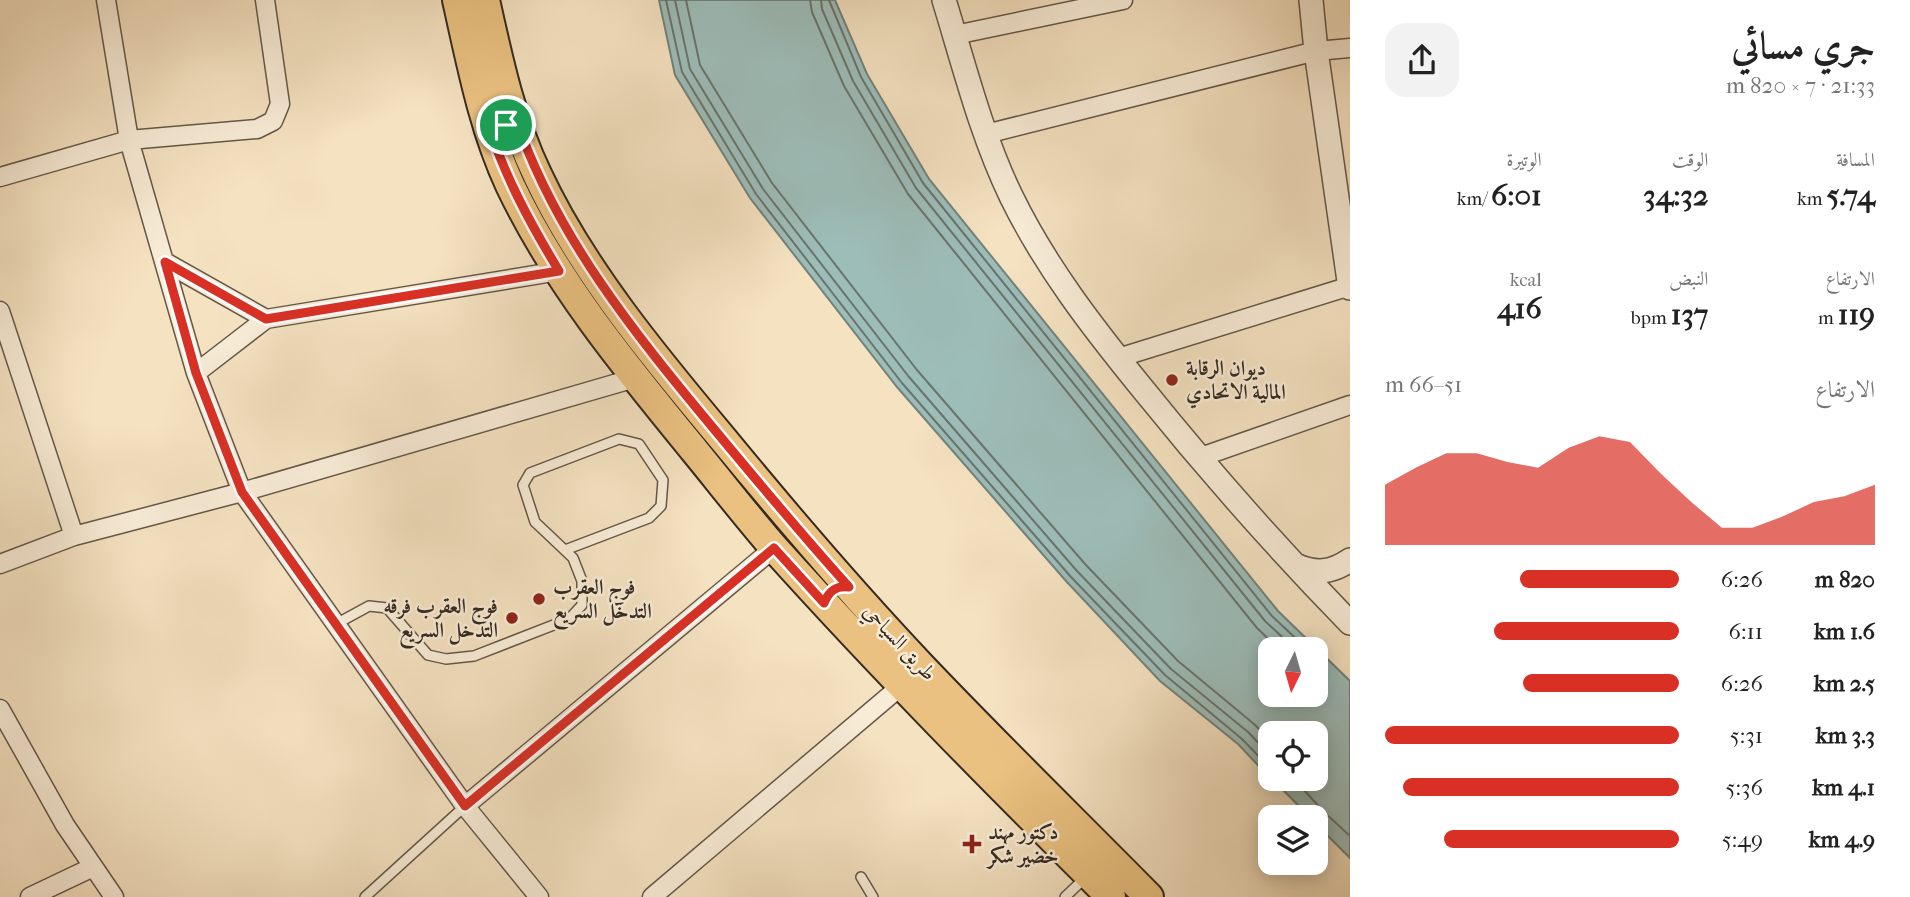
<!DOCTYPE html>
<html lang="ar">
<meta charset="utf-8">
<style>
:root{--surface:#fff;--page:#f2f2f2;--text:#222;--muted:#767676;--accent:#d93025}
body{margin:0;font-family:"IM FELL French Canon",Amiri,serif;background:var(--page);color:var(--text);direction:rtl;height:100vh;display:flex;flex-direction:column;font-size:26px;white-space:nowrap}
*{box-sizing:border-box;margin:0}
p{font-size:23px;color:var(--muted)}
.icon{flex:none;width:38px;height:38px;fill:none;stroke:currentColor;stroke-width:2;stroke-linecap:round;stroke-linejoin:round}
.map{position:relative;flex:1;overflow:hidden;direction:ltr}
.panel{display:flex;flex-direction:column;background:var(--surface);width:560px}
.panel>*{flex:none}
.needle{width:46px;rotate:185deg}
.tools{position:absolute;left:1258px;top:637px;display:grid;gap:14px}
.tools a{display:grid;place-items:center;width:70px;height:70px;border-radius:14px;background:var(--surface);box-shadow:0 4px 18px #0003;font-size:35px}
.pin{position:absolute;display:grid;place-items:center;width:60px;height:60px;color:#fff;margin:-30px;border:4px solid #fff;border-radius:50%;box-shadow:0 2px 7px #0007}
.round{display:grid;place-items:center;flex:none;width:74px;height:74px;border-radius:21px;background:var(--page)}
.headline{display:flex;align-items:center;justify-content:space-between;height:119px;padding:0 35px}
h1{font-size:38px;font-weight:700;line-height:52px}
.figures{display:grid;grid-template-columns:repeat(3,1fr);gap:10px;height:119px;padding:7px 35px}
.figures div{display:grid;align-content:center}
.figures b{font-size:30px;font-weight:700}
.figures small{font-size:19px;font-weight:400}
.figures p{font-size:19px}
.chart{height:196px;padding:14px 35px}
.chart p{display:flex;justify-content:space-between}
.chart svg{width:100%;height:126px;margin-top:7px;fill:var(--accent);opacity:.7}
ul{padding:0 35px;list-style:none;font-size:23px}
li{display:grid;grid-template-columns:112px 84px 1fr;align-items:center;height:52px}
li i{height:18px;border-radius:9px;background:var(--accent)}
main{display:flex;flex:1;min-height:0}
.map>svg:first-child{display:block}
.water{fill:#9dbdb9;stroke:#73827c;stroke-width:2;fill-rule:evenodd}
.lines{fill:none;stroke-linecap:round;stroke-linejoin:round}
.shore{stroke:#68746d;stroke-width:2}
.service-casing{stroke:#645849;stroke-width:12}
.minor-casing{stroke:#645849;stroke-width:21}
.tertiary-casing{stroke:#645849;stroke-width:26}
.primary-casing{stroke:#342a21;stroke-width:32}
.service{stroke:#f8ecd7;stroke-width:9}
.minor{stroke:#f8ecd7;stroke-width:18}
.tertiary{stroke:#f8ecd7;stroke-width:23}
.primary{stroke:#eac180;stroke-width:28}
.route-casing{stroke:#fff;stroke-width:14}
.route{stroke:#d93025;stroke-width:9}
.poi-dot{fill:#8f2418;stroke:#f8ecd7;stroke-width:2.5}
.labels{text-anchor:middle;stroke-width:5;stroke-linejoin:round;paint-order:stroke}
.poi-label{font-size:21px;font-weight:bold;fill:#342a21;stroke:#f8ecd7;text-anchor:start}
.street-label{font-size:21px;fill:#342a21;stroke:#f8ecd7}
</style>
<main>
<section class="panel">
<div class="headline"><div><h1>جري مسائي</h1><p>21:33 · 7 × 820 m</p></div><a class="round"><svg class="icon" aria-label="share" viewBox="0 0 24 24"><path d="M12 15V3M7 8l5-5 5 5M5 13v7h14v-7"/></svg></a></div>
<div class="figures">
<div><p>المسافة</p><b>5.74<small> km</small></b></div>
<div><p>الوقت</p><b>34:32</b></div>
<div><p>الوتيرة</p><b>6:01<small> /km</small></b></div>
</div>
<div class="figures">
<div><p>الارتفاع</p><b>119<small> m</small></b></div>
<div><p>النبض</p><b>137<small> bpm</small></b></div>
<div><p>kcal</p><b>416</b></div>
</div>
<div class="chart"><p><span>الارتفاع</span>51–66 m</p>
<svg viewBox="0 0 160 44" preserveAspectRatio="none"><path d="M0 44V23L10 17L20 12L30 12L40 15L50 17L60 10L70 6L80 8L90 19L100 29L110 38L120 38L130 34L140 29L150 27L160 23V44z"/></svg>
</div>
<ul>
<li><b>820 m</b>6:26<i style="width:54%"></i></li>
<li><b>1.6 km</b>6:11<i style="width:63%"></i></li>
<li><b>2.5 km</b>6:26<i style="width:53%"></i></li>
<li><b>3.3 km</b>5:31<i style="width:100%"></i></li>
<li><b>4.1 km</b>5:36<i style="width:94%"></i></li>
<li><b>4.9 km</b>5:49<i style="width:80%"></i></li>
</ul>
</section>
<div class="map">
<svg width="1350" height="897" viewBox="0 0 1350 897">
<rect width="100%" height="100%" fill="#f5e2c1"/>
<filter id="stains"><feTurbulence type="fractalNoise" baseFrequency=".00286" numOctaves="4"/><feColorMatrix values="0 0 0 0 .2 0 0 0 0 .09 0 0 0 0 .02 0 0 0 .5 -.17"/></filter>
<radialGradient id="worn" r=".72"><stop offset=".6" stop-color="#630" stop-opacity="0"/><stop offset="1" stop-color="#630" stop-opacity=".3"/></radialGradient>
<path class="water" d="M659,0H835L867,74L929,179L1278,611L1350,681V858L1316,824V817H1310L1272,779H1316V733H1270V778L1238,744L1160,681L1066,581L897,387L750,198L675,75ZM1270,649H1316V695H1270Z"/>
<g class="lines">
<path class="shore" d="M666,0L682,72L756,194L902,383L1071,577L1165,675L1242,739L1270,768
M675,0L690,69L763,189L909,377L1077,571L1171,669L1248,732L1270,755
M686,0L700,65L772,183L917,370L1085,564L1178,661L1254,724L1270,740
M810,0L812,12L844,86L908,194L1257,628L1279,649
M821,0L822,9L853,81L916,188L1265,621L1295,649
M829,0L861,77L923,183L1272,616L1307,649
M1294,779L1323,811L1350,836"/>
<defs>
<path id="service" d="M336,624L369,606L387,608L428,655L446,659L474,656L569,619L582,605V581L573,558L535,522L523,485L530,473L619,439L639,444L663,480L661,506L649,518L565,550
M861,877L873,897
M365,897L465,806
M1065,897L1087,876"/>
<path id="minor" d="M106,0L129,140L196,373L242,492L465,806L539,897
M955,35L1123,0
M986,134L1316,51L1350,48
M0,177L129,140L257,129L273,121L280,104L265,0
M165,262L266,319
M0,311L74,536
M1118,358L1350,286
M196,373L266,319L559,271
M1198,458L1350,405
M0,564L74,536L242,492L635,378
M0,709L65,825L114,897
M465,806L774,548
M30,897L93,867
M652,897L901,686"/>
<path id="tertiary" d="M944,0C964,65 981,134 1011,196C1045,266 1093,328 1142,388C1208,470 1277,548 1350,623
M1311,0L1316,51L1350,288
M1295,565C1316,574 1331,573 1350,560"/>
<path id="primary" d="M457,0C471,62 483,127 510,185C556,282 626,367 694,450C721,483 748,518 776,550C884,670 997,784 1111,897
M485,0C498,59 511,120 537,174C581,269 656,359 723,439C787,517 852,593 921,666C996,745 1073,820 1149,897"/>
</defs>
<use href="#service" class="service-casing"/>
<use href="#minor" class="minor-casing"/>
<use href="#tertiary" class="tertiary-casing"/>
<use href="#primary" class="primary-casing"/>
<use href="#service" class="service"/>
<use href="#minor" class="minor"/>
<use href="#tertiary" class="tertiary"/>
<use href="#primary" class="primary"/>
</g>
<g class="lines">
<defs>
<path id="route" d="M515,116C554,234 635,334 714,429C758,482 802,535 849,587C836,585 829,591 824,603L774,548L465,806L242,492L196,373L165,262L266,319L559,271C530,223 505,177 488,124C500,128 507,127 515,116Z"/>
</defs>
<use href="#route" class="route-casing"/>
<use href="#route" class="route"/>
</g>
<g class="poi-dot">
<circle cx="1172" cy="380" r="7"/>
<circle cx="539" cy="599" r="7"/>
<circle cx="512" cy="618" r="7"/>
<path d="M968.5 833.5h7v7h7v7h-7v7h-7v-7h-7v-7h7z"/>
</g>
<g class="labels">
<g class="poi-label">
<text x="1186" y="375">ديوان الرقابة<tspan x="1186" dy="24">المالية الاتحادي</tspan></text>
<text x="553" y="594">فوج العقرب<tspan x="553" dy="24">التدخل السريع</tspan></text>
<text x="498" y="613" text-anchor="end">فوج العقرب فرقه<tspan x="498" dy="24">التدخل السريع</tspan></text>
<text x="988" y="839">دكتور مهند<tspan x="988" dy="24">خضير شكر</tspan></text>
</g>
<g class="street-label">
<text transform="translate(900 642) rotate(47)" y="7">طريق السياحي</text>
</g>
</g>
<rect width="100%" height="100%" filter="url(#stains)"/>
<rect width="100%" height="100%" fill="url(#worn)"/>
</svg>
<div class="tools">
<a><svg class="needle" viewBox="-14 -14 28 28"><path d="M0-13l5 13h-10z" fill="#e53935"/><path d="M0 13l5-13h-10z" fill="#767676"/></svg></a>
<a><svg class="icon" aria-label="locate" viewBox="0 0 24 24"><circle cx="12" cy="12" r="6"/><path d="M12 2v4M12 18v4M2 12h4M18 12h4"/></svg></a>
<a><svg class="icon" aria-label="layers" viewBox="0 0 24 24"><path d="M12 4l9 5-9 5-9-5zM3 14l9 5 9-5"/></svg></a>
</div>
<div class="pin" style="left:506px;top:125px;background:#1e9e55"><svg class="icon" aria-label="arrive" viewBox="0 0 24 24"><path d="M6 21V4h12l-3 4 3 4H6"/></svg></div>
</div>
</main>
